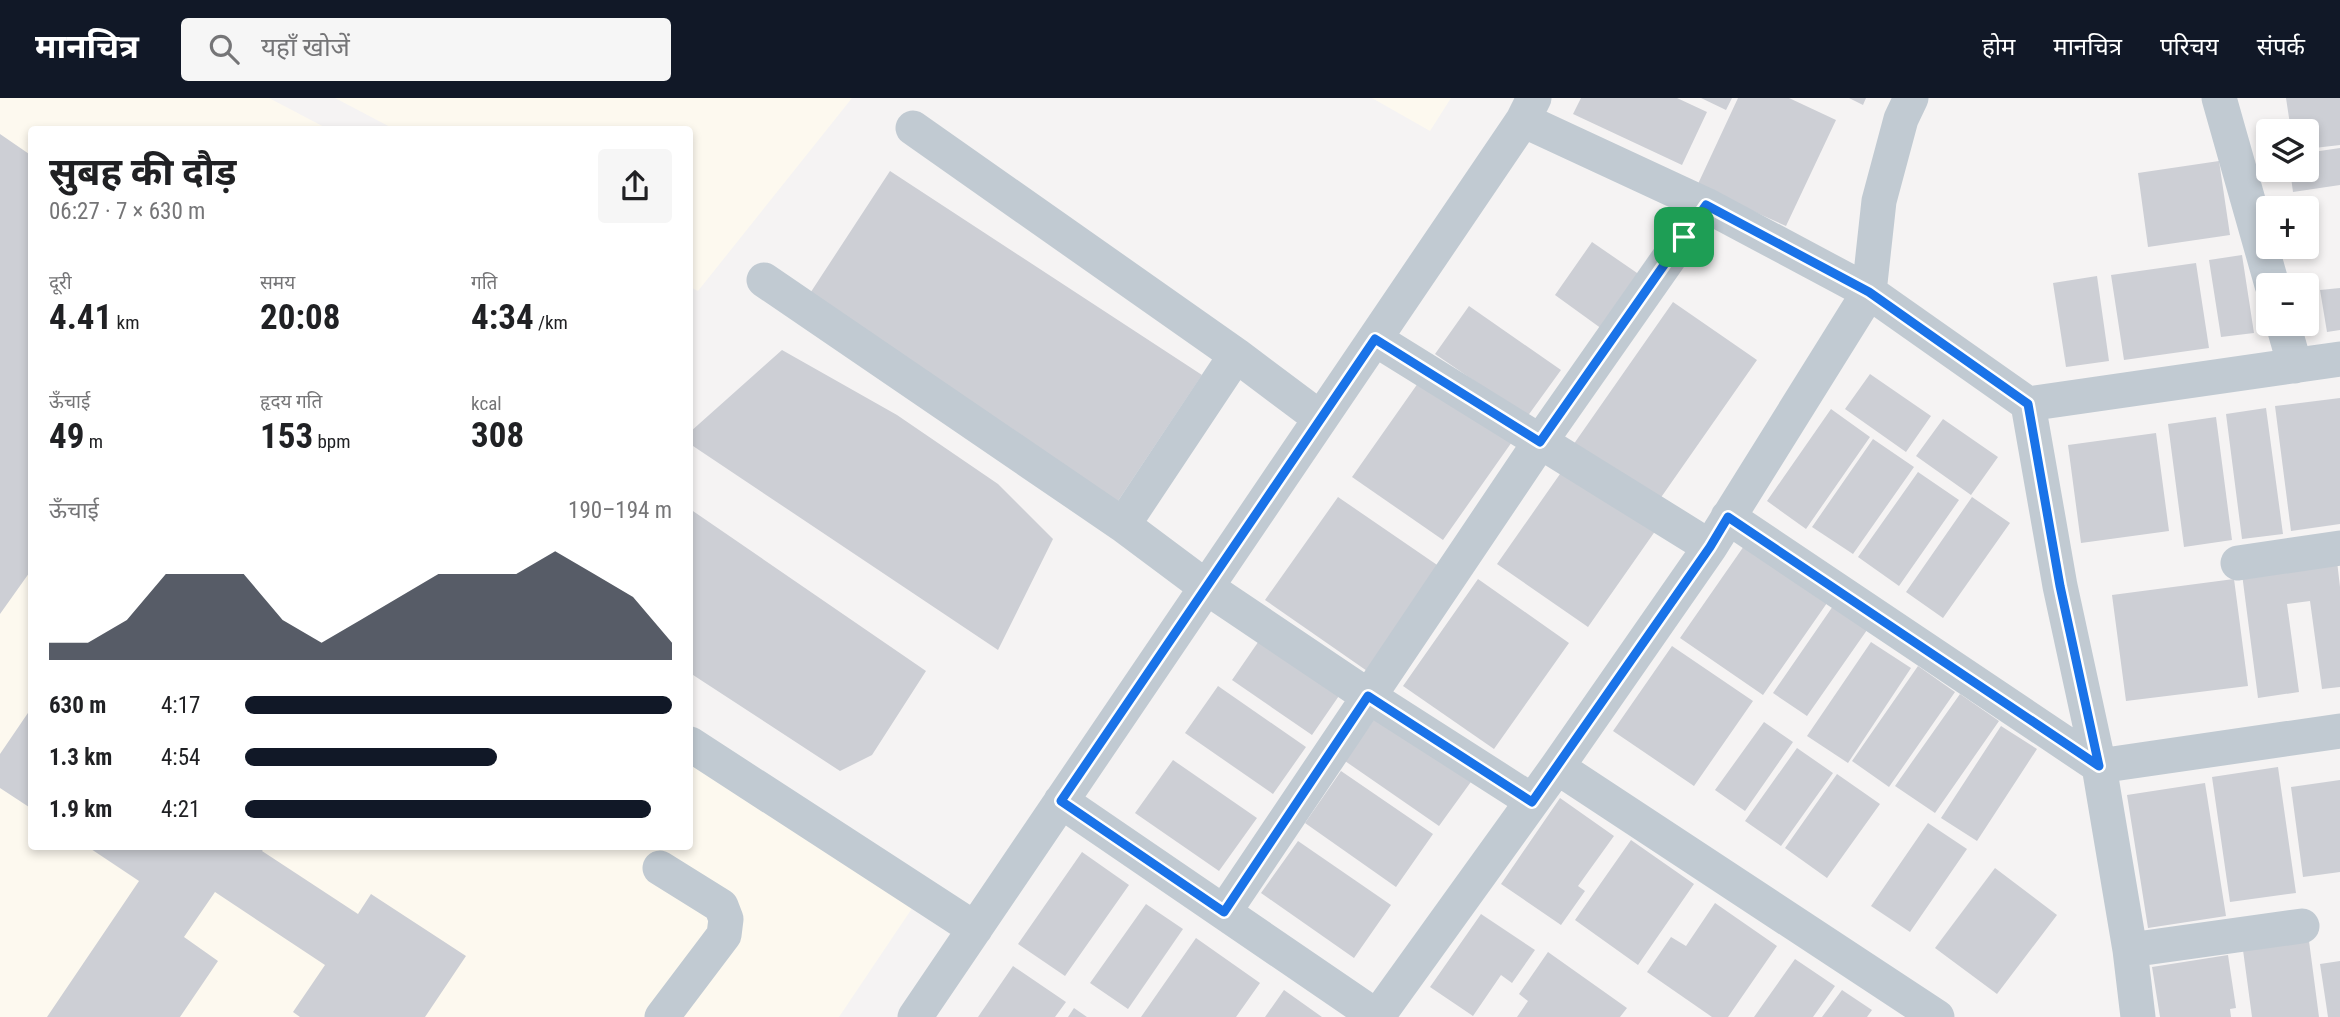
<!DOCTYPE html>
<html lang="hi">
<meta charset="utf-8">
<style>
:root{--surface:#fff;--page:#f6f6f6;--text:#202124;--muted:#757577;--accent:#111827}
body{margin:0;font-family:"Roboto Condensed","Noto Sans Devanagari",sans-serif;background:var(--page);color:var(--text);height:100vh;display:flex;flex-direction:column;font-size:26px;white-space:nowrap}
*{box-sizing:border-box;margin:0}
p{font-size:23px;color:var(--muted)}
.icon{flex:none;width:38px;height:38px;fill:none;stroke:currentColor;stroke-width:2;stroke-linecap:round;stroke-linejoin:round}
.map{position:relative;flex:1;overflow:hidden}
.drawer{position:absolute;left:28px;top:28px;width:665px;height:724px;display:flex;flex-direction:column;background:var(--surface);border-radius:7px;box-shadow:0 4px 10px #0003}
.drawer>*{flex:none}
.tools{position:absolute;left:2256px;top:21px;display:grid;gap:14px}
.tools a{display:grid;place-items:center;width:63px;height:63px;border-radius:7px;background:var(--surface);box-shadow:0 4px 10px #0003;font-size:35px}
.pin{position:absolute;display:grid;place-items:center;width:60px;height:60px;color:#fff;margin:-30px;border-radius:14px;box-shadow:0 4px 10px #0006}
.round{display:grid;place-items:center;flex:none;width:74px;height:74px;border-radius:7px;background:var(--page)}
.summary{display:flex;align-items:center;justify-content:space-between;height:119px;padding:0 21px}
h1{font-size:38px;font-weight:700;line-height:52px}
.metrics{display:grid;grid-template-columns:repeat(3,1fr);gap:10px;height:119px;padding:7px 21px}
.metrics div{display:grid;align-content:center}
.metrics b{font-size:35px;font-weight:700}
.metrics small{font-size:19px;font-weight:400}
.metrics p{font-size:19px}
.chart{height:196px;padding:14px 21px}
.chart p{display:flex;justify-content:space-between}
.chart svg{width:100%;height:126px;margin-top:7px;fill:var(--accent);opacity:.7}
ul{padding:0 21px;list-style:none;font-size:23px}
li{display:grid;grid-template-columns:112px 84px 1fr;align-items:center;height:52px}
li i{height:18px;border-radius:9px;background:var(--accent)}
header{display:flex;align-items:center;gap:42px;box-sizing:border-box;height:98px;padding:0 35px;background:var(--accent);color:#fff}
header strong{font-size:33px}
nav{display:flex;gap:38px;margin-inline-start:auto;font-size:24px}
.search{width:490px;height:63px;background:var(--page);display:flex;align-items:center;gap:18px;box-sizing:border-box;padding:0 24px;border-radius:7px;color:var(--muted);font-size:26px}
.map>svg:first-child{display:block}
.commercial{fill:#fdf9ef}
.building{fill:#cdcfd5}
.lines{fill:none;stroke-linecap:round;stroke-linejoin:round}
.minor{stroke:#c1cad2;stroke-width:35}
.route-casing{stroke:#fff;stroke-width:14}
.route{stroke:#1a73e8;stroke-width:9}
</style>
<header>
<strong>मानचित्र</strong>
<div class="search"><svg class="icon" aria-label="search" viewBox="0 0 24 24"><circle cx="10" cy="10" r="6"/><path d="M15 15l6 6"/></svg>यहाँ खोजें</div>
<nav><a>होम</a><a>मानचित्र</a><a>परिचय</a><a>संपर्क</a></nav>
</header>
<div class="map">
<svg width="2340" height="919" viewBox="0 0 2340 919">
<rect width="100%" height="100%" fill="#f5f3f3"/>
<path class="commercial" d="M0,0H269L328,31L32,32V749H690V629L923,794L839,919H0Z
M335,0H852L698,193L690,189V32L394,31Z
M1372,0H1451L1430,33Z"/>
<path class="building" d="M1581,0H1677L1707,14L1682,67L1573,16Z
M1701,0H1732L1726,12Z
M1738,0H1789L1836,22L1786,128L1697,88Z
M1849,0H1866L1863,7Z
M2286,0H2340V47L2306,51V33H2291Z
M0,36L32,58V471L0,516Z
M2340,50V87L2293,94L2290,72H2306V55Z
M2219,63L2230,137L2148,149L2138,75Z
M890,73L1202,277L1116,406L805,203Z
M1592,144L1640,177L1602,231L1555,197Z
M2242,157L2254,235L2221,239L2209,162Z
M2196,165L2209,250L2124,262L2111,177Z
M2097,178L2109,263L2066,269L2053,185Z
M2340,190V232L2327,234L2320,192Z
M1673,204L1757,262L1655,408L1571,350Z
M1469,208L1561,272L1527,319L1435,256Z
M782,252L897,317L998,386L1053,441L998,552L690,346V334Z
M1870,276L1931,318L1906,354L1845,311Z
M1423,278L1514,341L1443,442L1352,379Z
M2340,300V426L2291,433L2275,308Z
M2266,310L2283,436L2242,441L2226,316Z
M1831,311L1870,339L1806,431L1767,403Z
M2216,319L2232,442L2184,449L2168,326Z
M1943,321L1998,359L1971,397L1916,358Z
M2156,335L2169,433L2081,445L2068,347Z
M1873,341L1914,369L1853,456L1812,429Z
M1567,366L1658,429L1588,529L1497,466Z
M1918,374L1959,402L1899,488L1858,459Z
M1338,399L1443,471L1370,575L1265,502Z
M1972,399L2010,425L1943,520L1906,494Z
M690,411L926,573L872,657L840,673L690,575Z
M1744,448L1827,505L1763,597L1680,540Z
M2337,463L2340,489V589L2322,591L2310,503L2287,506L2299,594L2258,600L2242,476Z
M1478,481L1569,545L1494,651L1403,588Z
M2234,481L2248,588L2126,603L2112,497Z
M1833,508L1867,532L1807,618L1773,595Z
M1263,537L1343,592L1312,637L1232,582Z
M1871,544L1911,570L1848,665L1807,638Z
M1672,548L1753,603L1694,688L1613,633Z
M1918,568L1955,594L1889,689L1852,663Z
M1218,588L1306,649L1273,696L1185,635Z
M1960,596L1999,623L1935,715L1895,688Z
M32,609V711L0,690V656Z
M1378,616L1473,681L1439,728L1345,663Z
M1764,624L1793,644L1745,713L1715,692Z
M2001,628L2037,651L1977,743L1941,720Z
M1797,650L1833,675L1781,748L1745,723Z
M1173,662L1257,720L1219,773L1135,715Z
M2278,669L2296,795L2230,804L2212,679Z
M1341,673L1433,736L1396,789L1305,725Z
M1837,676L1880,706L1827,780L1785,750Z
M2340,682V774L2303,779L2291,689Z
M2205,685L2226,818L2148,830L2127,697Z
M1560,700L1614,738L1578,788L1585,793L1561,827L1501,786Z
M1928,725L1967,751L1910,834L1871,808Z
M1631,742L1694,786L1638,867L1575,822Z
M1298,743L1391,807L1354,860L1261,795Z
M88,749H265L262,753L358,816L371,796L466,858L425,919H300L293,914L325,867L215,794L184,839L218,863L180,919H47L139,783Z
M1082,754L1129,787L1065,878L1018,846Z
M1995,770L2057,817L1997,896L1935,850Z
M1715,805L1777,848L1728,919H1712L1647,874L1671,839L1686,848Z
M1146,806L1183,831L1128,911L1090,885Z
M1481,816L1535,852L1512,885L1501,877L1473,918L1430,889Z
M1196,840L1260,885L1236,919H1141Z
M2309,843L2319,919H2252L2243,852Z
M1548,854L1627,910L1620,919H1517L1528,903L1519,896Z
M2228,857L2236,910L2230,911L2231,919H2160L2152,869Z
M1795,861L1835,888L1813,919H1754Z
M2340,863V919H2328L2320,866Z
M1013,868L1066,904L1055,919H978Z
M1284,892L1322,919H1265Z
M1842,892L1872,912L1867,919H1822Z
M1074,910L1087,919H1068Z"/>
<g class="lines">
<path class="minor" d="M2219,0L2272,187
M1523,22L1706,107L1869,194L2028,306L2060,488L2099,668L2130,852L2138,919
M913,30L1236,257L1320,320
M764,182L1123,427L1206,489L1368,598L1532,703
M2283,226L2295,268
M1375,241L1710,449
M2028,306L2340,261
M1728,419L2099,668L2340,633
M1123,427L1236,257
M2238,465L2340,450
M690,646L975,831
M1557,669L1937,919
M1061,703L1377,919
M660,770L721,808L726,821L724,837L662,919
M1224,814L1540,344L1706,107
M2130,852L2302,828
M915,919L1523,22L1534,0
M1377,919L1557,669L1710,449L1869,194L1879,103L1901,21L1911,0"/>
</g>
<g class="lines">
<defs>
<path id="route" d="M1706,107L1869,194L2028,306L2060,488L2099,668L1728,419L1710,449L1532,704L1368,598L1224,814L1061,703L1375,241L1540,344Z"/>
</defs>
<use href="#route" class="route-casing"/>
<use href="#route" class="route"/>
</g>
</svg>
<div class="tools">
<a><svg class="icon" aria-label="layers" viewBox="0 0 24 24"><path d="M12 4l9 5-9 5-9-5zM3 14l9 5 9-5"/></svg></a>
<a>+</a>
<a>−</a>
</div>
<div class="pin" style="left:1684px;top:139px;background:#1e9e55"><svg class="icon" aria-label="arrive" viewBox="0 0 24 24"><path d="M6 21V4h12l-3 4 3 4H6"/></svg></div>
<section class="drawer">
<div class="summary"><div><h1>सुबह की दौड़</h1><p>06:27 · 7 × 630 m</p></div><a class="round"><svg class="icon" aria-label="share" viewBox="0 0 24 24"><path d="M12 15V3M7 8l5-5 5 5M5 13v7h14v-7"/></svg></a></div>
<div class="metrics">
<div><p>दूरी</p><b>4.41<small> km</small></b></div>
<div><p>समय</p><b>20:08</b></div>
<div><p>गति</p><b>4:34<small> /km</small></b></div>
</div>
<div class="metrics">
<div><p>ऊँचाई</p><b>49<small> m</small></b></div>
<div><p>हृदय गति</p><b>153<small> bpm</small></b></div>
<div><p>kcal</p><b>308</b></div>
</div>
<div class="chart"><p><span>ऊँचाई</span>190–194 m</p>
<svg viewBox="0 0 160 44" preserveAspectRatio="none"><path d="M0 44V38L10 38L20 30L30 14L40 14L50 14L60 30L70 38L80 30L90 22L100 14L110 14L120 14L130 6L140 14L150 22L160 38V44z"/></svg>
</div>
<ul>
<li><b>630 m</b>4:17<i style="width:100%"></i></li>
<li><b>1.3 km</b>4:54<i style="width:59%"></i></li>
<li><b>1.9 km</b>4:21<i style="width:95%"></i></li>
</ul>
</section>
</div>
